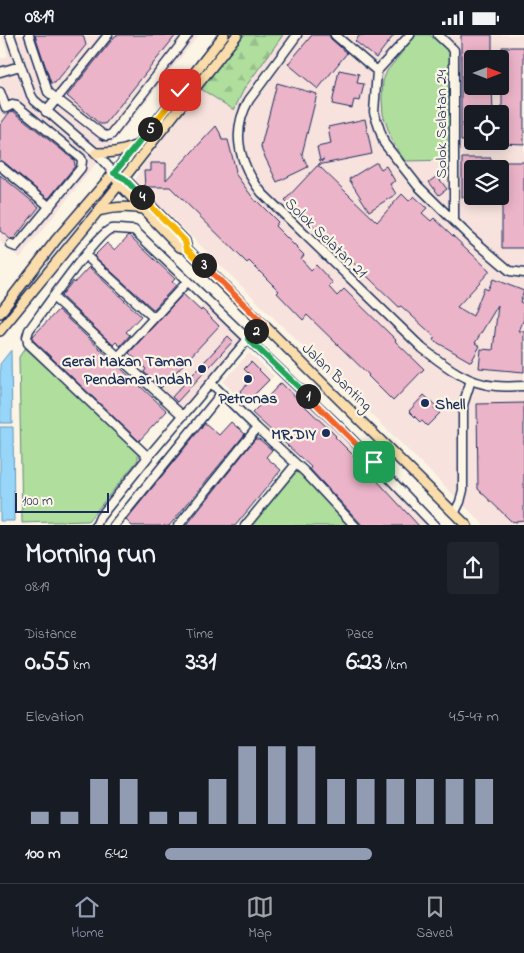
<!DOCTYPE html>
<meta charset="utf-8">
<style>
:root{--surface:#171b24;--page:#20242c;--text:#f1f3f6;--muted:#9ea1a6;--line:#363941;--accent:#919bb2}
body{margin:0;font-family:"Indie Flower",sans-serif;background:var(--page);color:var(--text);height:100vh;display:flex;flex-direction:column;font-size:19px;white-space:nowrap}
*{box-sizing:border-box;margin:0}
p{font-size:16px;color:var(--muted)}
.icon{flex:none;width:28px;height:28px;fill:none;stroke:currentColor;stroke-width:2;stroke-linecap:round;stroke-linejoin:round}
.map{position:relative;height:490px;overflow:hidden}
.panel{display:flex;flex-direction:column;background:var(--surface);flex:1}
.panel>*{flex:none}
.needle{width:32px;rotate:90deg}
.fabs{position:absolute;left:464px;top:15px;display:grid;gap:10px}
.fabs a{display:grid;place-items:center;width:45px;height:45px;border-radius:5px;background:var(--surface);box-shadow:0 2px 12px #0003;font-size:25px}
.scale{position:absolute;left:15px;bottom:12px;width:94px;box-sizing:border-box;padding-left:5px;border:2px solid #1b2f5e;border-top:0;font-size:14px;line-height:18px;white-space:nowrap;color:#1b2f5e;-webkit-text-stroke:4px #fcf5e5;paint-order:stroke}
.pin{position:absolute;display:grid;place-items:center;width:42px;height:42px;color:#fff;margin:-21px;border-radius:10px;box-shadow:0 2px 8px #0006}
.km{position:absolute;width:25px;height:25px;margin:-12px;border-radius:50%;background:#222;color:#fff;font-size:14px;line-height:25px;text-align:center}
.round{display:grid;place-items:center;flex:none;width:52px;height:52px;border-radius:5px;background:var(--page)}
.head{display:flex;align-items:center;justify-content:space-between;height:85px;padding:0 25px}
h1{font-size:28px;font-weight:700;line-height:38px}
.figures{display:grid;grid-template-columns:repeat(3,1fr);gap:8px;height:85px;padding:5px 25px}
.figures div{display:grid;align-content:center}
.figures b{font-size:25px;font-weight:700}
.figures small{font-size:14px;font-weight:400}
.figures p{font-size:14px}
.chart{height:140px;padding:10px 25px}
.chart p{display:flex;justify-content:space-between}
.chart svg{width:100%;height:90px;margin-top:5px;stroke:var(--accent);stroke-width:6}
ul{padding:0 25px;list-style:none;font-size:16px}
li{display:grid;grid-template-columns:80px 60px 1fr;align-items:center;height:38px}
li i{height:12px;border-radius:6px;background:var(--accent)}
.status{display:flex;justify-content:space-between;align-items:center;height:35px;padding:0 25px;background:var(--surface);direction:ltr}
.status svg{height:14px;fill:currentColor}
.menu{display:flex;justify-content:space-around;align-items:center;height:70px;border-top:1px solid var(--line);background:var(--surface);font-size:14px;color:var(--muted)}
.menu a{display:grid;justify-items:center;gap:2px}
.menu .current{color:var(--accent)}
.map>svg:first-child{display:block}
.built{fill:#f7e2dd;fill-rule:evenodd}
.green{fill:#afde9d;stroke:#65867e}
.forest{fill:url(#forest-firs);stroke:#65867e}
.water{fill:#97d6f8;stroke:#6593ba}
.building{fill:#ecb4c9;stroke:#1b2f5e}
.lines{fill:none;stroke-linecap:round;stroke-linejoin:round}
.minor-casing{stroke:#1b2f5e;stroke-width:11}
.major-casing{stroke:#1b2f5e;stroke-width:12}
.minor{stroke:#fcf5e5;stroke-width:8}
.major{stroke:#faddab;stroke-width:9}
.split-1-casing{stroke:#fff;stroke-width:10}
.split-2-casing{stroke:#fff;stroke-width:10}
.split-3-casing{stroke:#fff;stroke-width:10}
.split-4-casing{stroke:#fff;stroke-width:10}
.split-5-casing{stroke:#fff;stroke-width:10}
.split-6-casing{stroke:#fff;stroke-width:10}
.split-1{stroke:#f0652b;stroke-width:6}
.split-2{stroke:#22a559;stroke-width:6}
.split-3{stroke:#f0652b;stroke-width:6}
.split-4{stroke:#f5b400;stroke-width:6}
.split-5{stroke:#22a559;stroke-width:6}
.split-6{stroke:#f5b400;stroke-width:6}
.poi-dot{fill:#1b2f5e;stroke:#fcf5e5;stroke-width:2}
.labels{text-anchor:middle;stroke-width:4.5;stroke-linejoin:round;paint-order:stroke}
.street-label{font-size:16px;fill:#1b2f5e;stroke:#fcf5e5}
.poi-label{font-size:16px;font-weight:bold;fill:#1b2f5e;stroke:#fcf5e5;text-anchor:end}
</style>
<div class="status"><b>08:19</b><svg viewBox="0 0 49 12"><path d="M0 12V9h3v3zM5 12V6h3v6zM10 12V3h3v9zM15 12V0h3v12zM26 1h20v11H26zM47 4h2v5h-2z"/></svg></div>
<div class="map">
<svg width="524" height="491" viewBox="0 0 524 491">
<defs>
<pattern id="forest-firs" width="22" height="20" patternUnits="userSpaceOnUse" patternTransform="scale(1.25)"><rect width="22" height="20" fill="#afde9d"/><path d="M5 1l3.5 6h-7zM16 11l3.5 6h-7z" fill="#96bf8a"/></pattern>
</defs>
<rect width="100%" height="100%" fill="#fcf5e5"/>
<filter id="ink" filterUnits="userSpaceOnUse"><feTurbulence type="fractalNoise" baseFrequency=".02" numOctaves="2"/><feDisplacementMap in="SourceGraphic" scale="10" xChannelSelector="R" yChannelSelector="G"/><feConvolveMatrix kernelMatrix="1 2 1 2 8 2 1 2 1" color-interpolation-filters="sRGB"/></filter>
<g filter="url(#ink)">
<path class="built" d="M2,0H199L20,223L0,207V24L8,21Z
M244,0H524V490H484L135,146L141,133ZM472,24H500V51H472ZM472,79H500V106H472ZM472,134H500V161H472Z
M205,267L245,305L183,378L139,338Z
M249,318L274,341L247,370L223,347Z
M284,342L343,399L432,490H393L320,416L265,364Z"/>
<path class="green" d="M416,0H430L450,18V125L405,126L392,106L383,79L382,64L383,46L387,36Z
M25,313L138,416V425L88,486L22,488L19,322Z
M302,437L352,491H249L293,438Z"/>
<path class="forest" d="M244,0H283L244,54L234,75L201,54Z"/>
<path class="water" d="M11,315L12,388H0V329Z
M0,392H13L14,486H0Z"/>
<path class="building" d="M35,0H83L86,10L55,48H51Z
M116,0H176L105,89H100L67,61Z
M312,0H329L331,4L347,18L318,54L288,29Z
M360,0H394L376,23L355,6Z
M461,0H492V24H472V51H492L493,79H472V105L461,106Z
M502,12H524V109L502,108Z
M339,35L359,39L357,48L364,49L360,66L354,65L352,73L332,69Z
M277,48L317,59L302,119L308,132L277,147L262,116L261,111Z
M13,76L74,125L75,131L49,163H47L4,127L0,125V90L9,78Z
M365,84L372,119L318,130L324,124L320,126L317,112L331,109L328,92Z
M216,91L220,98L222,105H228L236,136L234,137L256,167L257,166L278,187L275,191L304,220L301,224L311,235L316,230L333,248L329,252L337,261L344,254L396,305L395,306L424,334L393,366L368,341L369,340L307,280L303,285L277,258L279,256L249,226L247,228L170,152H145L144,136H151V128H166V145Z
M462,123H491V134H472V162H462Z
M502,127H524V213H502Z
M375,128H377L381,134L386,131L395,146L390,149L396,159L369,176L349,144Z
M317,131H319L377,187L402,159L409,166L414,161L427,173L422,178L431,186L434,183L489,235V237L457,272L473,281L484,253L488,255L493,244L524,256L520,267L524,269V284L519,296H524V337L479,333L481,314L493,315L498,270L475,308L480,311L471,327L433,305L435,302L401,271L399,272L341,216L340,217L285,165Z
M0,140L39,172L13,205L10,204L0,196Z
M437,141L447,154L439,160L429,147Z
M129,200L175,244L172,247L176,250L154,274H153L94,221L107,208L115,215Z
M89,232L141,281L126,297L130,300L120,311L116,307L113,310L61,261L73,246L74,248Z
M183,259L201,276L202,274L219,291L161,353L144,337L146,334L129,318Z
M58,275L167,376L139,406L33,305V301Z
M228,301L233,306L177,367L172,362Z
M251,327L269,345L249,365L240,357L253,343L244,334Z
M281,348L336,401L335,402L359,426L419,491H363L310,434L311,432L252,378Z
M424,360L436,371L434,373L440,378L427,391L422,386L420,387L409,376Z
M524,368V485L516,486V487L511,486L478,454L477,369Z
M231,387L245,399L169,491H132L126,485L205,388L219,400Z
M255,404H259L272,415L266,422L281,435L235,491H186Z"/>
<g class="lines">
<defs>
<path id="minor" d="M10,0L31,60L34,65L96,118L114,138
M29,0L48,57L102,99L106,101L111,100L188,0
M297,0L249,65C230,98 240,130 262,158L422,313C444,330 467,349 496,351C505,352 515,351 524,351
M335,0L377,36
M410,0L377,36L374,77L384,108L418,151L469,201L510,236L524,238
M438,0L454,15V186
M0,37L20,31
M0,57L6,73L12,70L17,71L81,123L82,126L81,133L16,212L11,210
M46,77L108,0
M0,131L50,172
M85,220L154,283
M53,262L183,381
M118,322L187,247
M211,348L257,393L305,437L355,491
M148,422L28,308L27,302L29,295C41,279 97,198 111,194C116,193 128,195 134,195L344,396L435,491
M455,477L460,467L463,455V370L471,345
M96,491L100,482L148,422L248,304L264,289
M114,491L221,359
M178,491L257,393
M245,491L296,429"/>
<path id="major" d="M96,118C111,118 122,117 135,111
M114,138L124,143L185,206L187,214L467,491
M117,145L119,149L180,212L187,214
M98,176C113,172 127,171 143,174
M0,278L56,205L137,111L224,0
M0,296L98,176L237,0"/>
</defs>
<use href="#minor" class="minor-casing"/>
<use href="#major" class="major-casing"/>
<use href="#minor" class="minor"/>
<use href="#major" class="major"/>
</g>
</g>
<g class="lines" filter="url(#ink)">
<defs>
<path id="split-1" d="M308,361L374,427"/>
<path id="split-2" d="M256,296L248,304L308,361"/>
<path id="split-3" d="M204,230L264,289L256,296"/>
<path id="split-4" d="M142,162L185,206L187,214L204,230"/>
<path id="split-5" d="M142,162L124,143L114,138L150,94"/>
<path id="split-6" d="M150,94L180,55"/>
</defs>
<use href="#split-1" class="split-1-casing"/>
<use href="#split-2" class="split-2-casing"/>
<use href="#split-3" class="split-3-casing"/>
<use href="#split-4" class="split-4-casing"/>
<use href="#split-5" class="split-5-casing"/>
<use href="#split-6" class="split-6-casing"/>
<use href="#split-1" class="split-1"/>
<use href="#split-2" class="split-2"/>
<use href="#split-3" class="split-3"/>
<use href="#split-4" class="split-4"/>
<use href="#split-5" class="split-5"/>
<use href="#split-6" class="split-6"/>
</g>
<g class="poi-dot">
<circle cx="202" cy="334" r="5"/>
<circle cx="248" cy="344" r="5"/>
<circle cx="425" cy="368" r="5"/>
<circle cx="326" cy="398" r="5"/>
</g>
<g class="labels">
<g class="street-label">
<text transform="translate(440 89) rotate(-90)" y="6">Solok Selatan 24</text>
<text transform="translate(327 202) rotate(44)" y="6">Solok Selatan 21</text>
<text transform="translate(338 341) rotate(44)" y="6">Jalan Banting</text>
</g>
<g class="poi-label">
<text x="192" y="331">Gerai Makan Taman<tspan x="192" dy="18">Pendamar Indah</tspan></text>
<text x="248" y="368" text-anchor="middle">Petronas</text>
<text x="435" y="374" text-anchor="start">Shell</text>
<text x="316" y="404">MR.DIY</text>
</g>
</g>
</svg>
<div class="fabs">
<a><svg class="needle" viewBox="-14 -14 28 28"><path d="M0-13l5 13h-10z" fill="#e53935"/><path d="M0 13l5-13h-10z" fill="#9ea1a6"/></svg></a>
<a><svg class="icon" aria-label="locate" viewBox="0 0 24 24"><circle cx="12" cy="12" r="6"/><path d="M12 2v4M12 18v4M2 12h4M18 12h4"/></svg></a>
<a><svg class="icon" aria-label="layers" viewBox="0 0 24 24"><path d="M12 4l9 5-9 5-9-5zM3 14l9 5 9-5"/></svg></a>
</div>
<div class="scale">100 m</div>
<div class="pin" style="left:374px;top:427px;background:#1e9e55"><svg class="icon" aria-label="arrive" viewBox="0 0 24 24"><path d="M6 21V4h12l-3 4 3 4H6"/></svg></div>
<div class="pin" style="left:180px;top:55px;background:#d93025"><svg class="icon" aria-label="check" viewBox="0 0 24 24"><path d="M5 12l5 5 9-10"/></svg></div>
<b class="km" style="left:308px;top:361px">1</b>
<b class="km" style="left:256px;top:296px">2</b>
<b class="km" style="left:204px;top:230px">3</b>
<b class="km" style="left:142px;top:162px">4</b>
<b class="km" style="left:150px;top:94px">5</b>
</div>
<section class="panel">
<div class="head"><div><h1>Morning run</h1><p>08:19</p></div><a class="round"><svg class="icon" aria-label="share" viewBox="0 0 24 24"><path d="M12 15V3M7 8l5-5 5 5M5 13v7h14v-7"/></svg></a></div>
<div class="figures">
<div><p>Distance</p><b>0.55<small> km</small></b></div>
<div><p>Time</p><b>3:31</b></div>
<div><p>Pace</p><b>6:23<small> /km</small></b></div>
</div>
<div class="chart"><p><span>Elevation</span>45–47 m</p>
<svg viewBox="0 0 160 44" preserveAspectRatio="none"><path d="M5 44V38M15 44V38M25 44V22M35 44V22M45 44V38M55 44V38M65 44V22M75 44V6M85 44V6M95 44V6M105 44V22M115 44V22M125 44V22M135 44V22M145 44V22M155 44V22"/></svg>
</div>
<ul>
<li><b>100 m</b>6:42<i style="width:62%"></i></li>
</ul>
</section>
<nav class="menu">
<a class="current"><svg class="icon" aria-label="home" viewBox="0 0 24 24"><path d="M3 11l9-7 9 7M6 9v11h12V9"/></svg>Home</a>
<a><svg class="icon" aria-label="map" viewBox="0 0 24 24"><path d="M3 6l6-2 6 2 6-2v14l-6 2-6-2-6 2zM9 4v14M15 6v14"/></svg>Map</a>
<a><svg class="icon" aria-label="saved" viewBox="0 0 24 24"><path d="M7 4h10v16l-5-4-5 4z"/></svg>Saved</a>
</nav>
